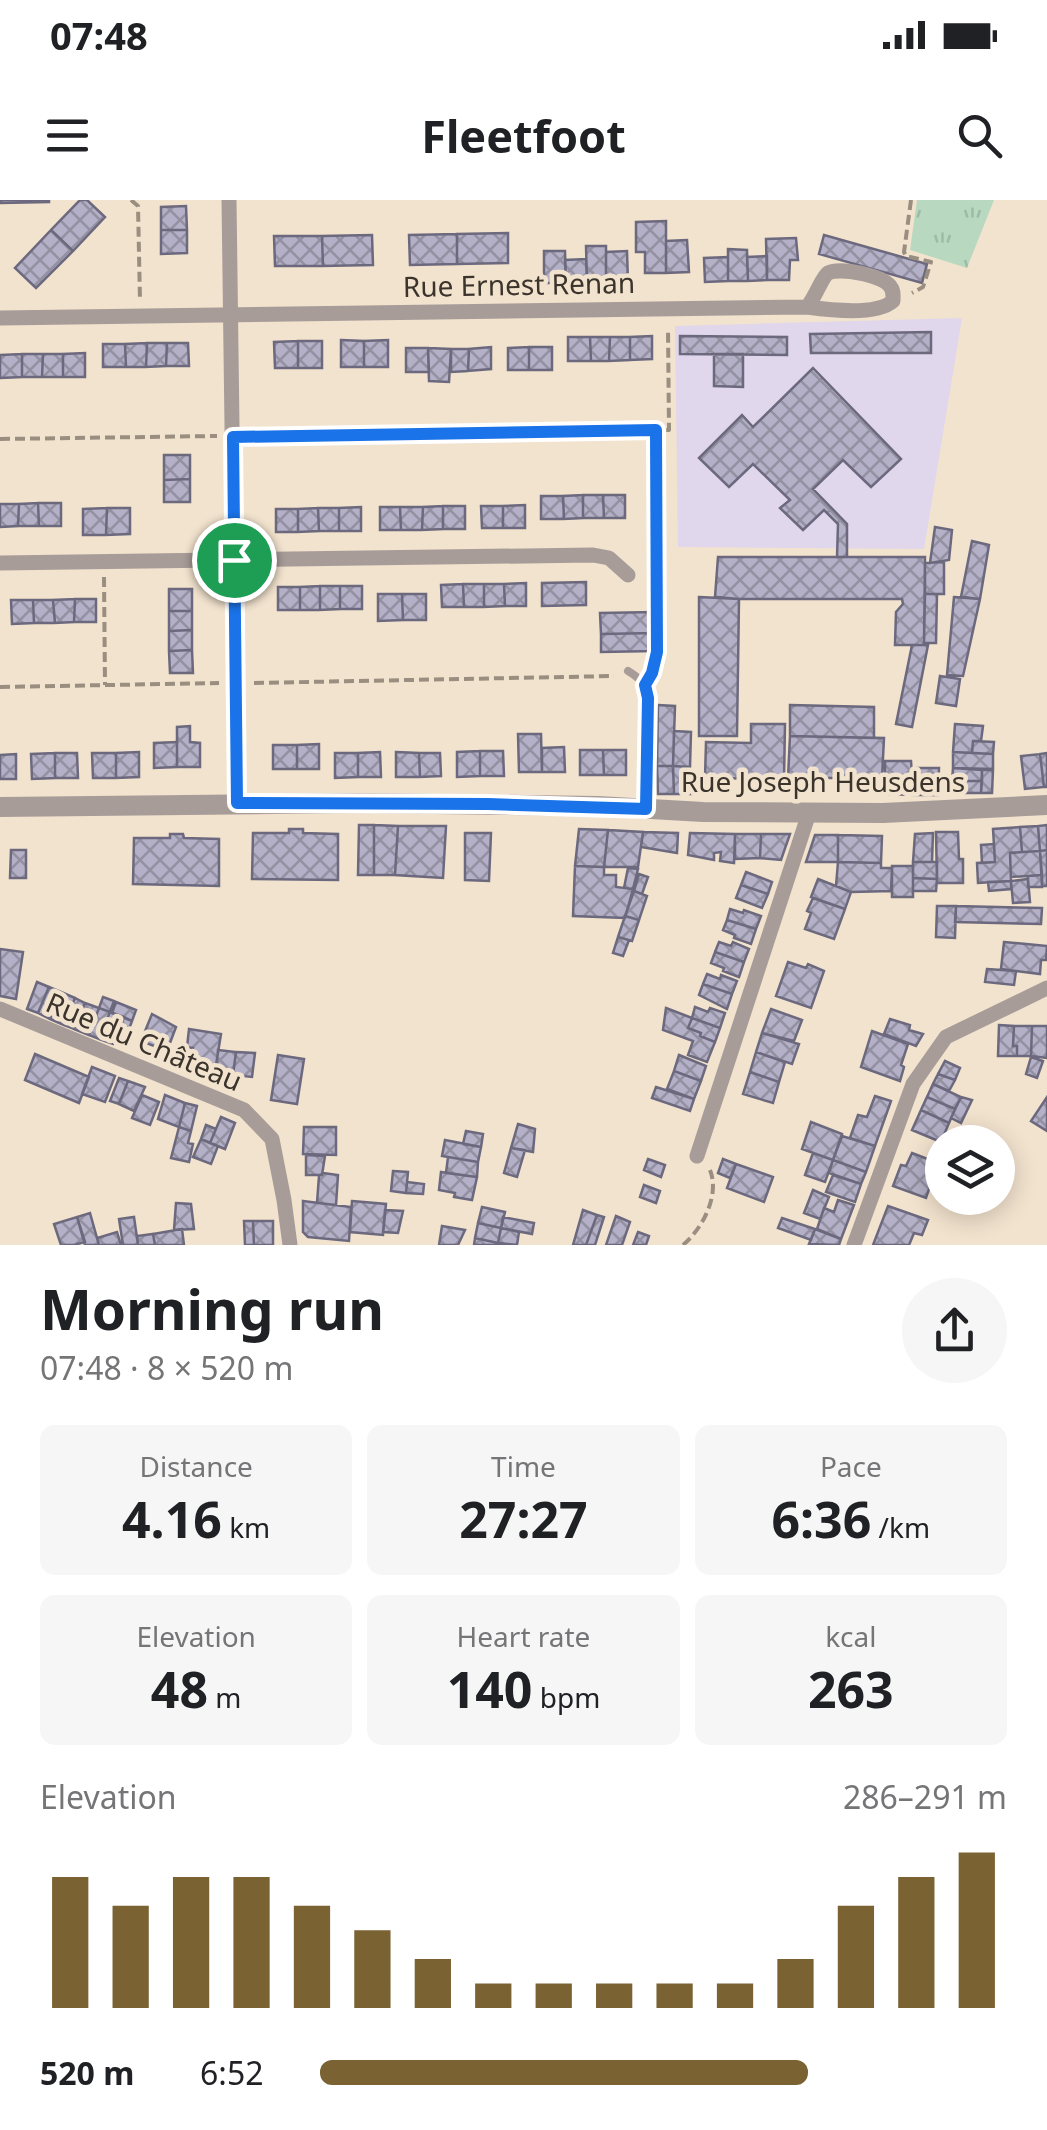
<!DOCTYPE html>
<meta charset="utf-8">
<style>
:root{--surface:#fff;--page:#f6f6f6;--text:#202124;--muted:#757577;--accent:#7a6232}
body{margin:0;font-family:"Noto Sans",sans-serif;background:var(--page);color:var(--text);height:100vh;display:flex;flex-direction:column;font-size:38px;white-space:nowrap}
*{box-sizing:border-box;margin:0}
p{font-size:32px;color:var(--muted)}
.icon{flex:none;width:55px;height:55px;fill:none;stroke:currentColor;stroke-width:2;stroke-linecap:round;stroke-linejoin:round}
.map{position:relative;height:1045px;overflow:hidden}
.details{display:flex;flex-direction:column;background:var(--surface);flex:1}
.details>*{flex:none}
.controls{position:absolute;left:925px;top:925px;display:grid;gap:20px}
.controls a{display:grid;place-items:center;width:90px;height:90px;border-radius:50%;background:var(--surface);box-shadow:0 5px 25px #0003;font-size:50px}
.pin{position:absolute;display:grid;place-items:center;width:85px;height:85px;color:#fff;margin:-42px;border:5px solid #fff;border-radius:50%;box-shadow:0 2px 10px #0007}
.round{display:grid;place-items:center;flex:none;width:105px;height:105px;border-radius:52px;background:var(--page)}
.summary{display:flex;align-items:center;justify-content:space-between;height:170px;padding:0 40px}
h1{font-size:55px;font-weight:700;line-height:75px}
.stats{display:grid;grid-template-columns:repeat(3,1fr);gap:15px;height:170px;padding:10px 40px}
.stats div{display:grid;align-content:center;border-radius:15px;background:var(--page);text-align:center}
.stats b{font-size:50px;font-weight:700}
.stats small{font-size:28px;font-weight:400}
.stats p{font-size:28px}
.chart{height:280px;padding:20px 40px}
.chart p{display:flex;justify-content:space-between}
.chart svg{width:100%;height:180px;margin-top:10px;stroke:var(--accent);stroke-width:6}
ul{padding:0 40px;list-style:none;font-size:32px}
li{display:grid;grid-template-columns:160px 120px 1fr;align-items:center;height:75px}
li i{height:25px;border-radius:12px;background:var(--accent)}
.status{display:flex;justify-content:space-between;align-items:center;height:70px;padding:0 50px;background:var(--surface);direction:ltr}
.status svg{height:28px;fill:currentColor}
header{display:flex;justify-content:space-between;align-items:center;height:130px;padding:0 40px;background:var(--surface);font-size:45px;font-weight:700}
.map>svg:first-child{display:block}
.education{fill:#e0d7ec}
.grass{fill:url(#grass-tufts)}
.building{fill:url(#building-cross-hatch);stroke:#6c697e;stroke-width:2.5}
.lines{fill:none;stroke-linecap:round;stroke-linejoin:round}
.path{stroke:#998e7f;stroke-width:4;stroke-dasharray:10 5;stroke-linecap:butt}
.service{stroke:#a89c99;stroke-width:8}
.minor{stroke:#a89c99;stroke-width:15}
.tertiary{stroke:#a89c99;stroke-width:20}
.route-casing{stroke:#fff;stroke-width:20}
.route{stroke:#1a73e8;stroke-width:12}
.labels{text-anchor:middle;stroke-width:9;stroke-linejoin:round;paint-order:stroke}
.street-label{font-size:28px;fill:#3b342c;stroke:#f2e3ce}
</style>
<div class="status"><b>07:48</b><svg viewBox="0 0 49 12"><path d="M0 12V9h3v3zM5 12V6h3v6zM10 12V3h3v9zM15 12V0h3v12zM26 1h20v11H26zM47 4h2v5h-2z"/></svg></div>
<header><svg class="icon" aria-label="menu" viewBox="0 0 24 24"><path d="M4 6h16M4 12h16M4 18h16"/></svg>Fleetfoot<svg class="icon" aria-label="search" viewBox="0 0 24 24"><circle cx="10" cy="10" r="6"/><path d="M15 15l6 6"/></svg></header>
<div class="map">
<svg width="1047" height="1045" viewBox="0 0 1047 1045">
<defs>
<pattern id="grass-tufts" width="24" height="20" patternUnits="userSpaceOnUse" patternTransform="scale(2.5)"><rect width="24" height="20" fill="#b8d9c0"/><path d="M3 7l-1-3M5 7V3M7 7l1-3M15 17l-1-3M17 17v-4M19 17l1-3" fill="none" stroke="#9fbba5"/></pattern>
<pattern id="building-cross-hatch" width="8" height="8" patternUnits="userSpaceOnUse" patternTransform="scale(2.5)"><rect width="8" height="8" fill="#b3b0c7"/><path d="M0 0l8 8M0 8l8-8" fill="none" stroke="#9390a2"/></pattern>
</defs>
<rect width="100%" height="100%" fill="#f2e3ce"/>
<path class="education" d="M962,118L924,349L678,347L675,126Z"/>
<path class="grass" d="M917,0H994L967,68L910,50Z"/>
<path class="building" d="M0,0H49V2L0,3Z
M80,0H87L105,17L73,51L51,30Z
M186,6L187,30H161V7Z
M666,21V73H645V52H636V22Z
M51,30L73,51L36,88L15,68Z
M161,30H187V53L161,54Z
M508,33V63L457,64V34Z
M457,34V64L410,65L409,35Z
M372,35L373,65L323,66L322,36Z
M824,35L927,64L922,83L819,54Z
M274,36H322L323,66H275Z
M796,38L798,60H790L789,80H767L766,39Z
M687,40L689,72L666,73V41Z
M586,46H606V82H587Z
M728,49L747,50L748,81H728Z
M544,51H565L566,83H544Z
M627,51L628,82H606V52Z
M767,56V80L748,81L747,57Z
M728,57V81L705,82L704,58Z
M586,59L587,82L566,83L565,60Z
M931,132V153H811L810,134Z
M652,136V159L630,160V137Z
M680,136L787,137V155L680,154Z
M568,137H590L591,161H568Z
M590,137H610L609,161H591Z
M610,137H630V160L609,161Z
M341,140L364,141V167H341Z
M388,140V167H364V141Z
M298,141H322V168H298Z
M298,141V168H275L274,142Z
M147,143L146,167H126L125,144Z
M147,143H167L166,166L146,167Z
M167,143H188L189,166H166Z
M103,144H125L126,167H103Z
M491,147V169L468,171L469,149Z
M529,147H552V170H529Z
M529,147V170H508V148Z
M406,148H428L429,172H406Z
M428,148L451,149L449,182L429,181Z
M451,149H469L468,171L451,172Z
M85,153V177H63V154Z
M22,154V177L0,178V155Z
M22,154H43L42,177H22Z
M43,154H63V177H42Z
M714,154H743V187L714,186Z
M813,168L901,259L871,287L843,260L813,289L847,324V357H837L838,324L824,310L803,330L780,308L790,300L753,264L729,287L699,258L742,215L753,227Z
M164,255H190V279L164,280Z
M190,279V302H164V280Z
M583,295H603L604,318H583Z
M583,295V318L564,319L563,296Z
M603,295H625V318H604Z
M541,296H563L564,319H541Z
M38,303L39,326H18L19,304Z
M38,303H61V326H39Z
M0,304H19L18,326L0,327Z
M525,305V328H503V306Z
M443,306H465V329H443Z
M443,306V329L422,330L423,307Z
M481,306H503V328H482Z
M361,307V331H339V308Z
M380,307H400L401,330H380Z
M400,307H423L422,330H401Z
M107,308L106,335H83V309Z
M107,308H130V334L106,335Z
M318,308H339V331H319Z
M318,308L319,331L298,332V309Z
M276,309H298V332H276Z
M935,327L952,330L949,360L930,363Z
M972,341L989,345L980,399L961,397Z
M718,357H925L924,445H895L896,412L903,404L902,399H739L715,397Z
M944,362V394H925V363Z
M586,382V405L542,406V383Z
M526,383V406H505L504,384Z
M463,384H484V407H464Z
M463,384L464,407H442L441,385Z
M484,384H504L505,406L484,407Z
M320,386H340V409L320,410Z
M320,386V410H300V387Z
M340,386H362V409H340Z
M278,387H300V410H278Z
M169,389H192V411H169Z
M378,394H402L403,420L378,421Z
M402,394H426V420H403Z
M925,394H937L936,443H924Z
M699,397L739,399L737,536H699Z
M954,397L980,399L963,476L947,475Z
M75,399L74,422L55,423L53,400Z
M75,399H96V422H74Z
M11,400H33L34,423L12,424Z
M33,400H53L55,423H34Z
M169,411H192V430L169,431Z
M655,412V433L601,434L600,413Z
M192,430V450L169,451V431Z
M655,433V451L601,452V434Z
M912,445H928L912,527L896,524Z
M192,450L193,473H170L169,451Z
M940,476L960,479L956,506L936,503Z
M658,505L675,506L673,566H657Z
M790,505L874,507V538L790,536Z
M751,524H785L784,579L705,578L706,542L751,543Z
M955,524L983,526L981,541H973L972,553L953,552Z
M190,526V542L200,543V567H177V527Z
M674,531L691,532L690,567L673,566Z
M518,534H541L542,572H519Z
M790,536L884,538L882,578H788Z
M973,541L994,542L993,554L972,553Z
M177,542V567L154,568V543Z
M319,544V569H297V545Z
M273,545H297V569H273Z
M564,547L565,572H542V548Z
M580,550H603L604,575H580Z
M603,550H626V575H604Z
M480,551V576L457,577V552Z
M480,551H503L504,576H480Z
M139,552V577L116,578V553Z
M380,552L381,577H358V553Z
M396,552L419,553L420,577H396Z
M953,552L993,554V569L953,568Z
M55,553V578L32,579L31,554Z
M55,553H77L78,578H55Z
M92,553H116V578H93Z
M335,553H358V577L335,578Z
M419,553H440L441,576L420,577Z
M1047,553V587H1044L1040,554Z
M16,554V579H0V555Z
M1040,554L1044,587L1025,589L1021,556Z
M885,561H911L912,575H885Z
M657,566H673L674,594H658Z
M673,566L690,567L692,594H674Z
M917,568H939L938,595H916Z
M953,568L982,570V581H952Z
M982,570H993L992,593H981Z
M885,575H916V595L884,594Z
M952,581H982L981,593H952Z
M359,625H374V675H358Z
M374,625L398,626L395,675H374Z
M1047,625V650L1040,651L1038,626Z
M398,626H446L443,678L395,675Z
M1038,626L1040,651L1022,652L1020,627Z
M1020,627L1022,652L1010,653L1011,681L978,683L977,663L995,662L993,629Z
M289,629H303V633L338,634V680L252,679L253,633H289Z
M579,629L608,630L604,667L575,666Z
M608,630L643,632L638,667H604Z
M643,632L678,633L677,653L641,647Z
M936,632H958L959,659H963V683H937Z
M465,633H491L489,681L465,680Z
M690,633L735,634L734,663L720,661L721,652L714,653V660L688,655Z
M933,633L932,662H913L915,634Z
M170,634H183L184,638L219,639V686L133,684L134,638H170Z
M735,634H761L760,658L735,659Z
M761,634H790L781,660L760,658Z
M815,635H838V662H806Z
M838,635L882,636L881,663L838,662Z
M994,644L995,662L982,663L981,645Z
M11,650H26V678H10Z
M1047,650V686H1042L1040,651Z
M1040,651L1042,675L1011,677L1010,653Z
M838,662L881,663V668H892L891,691L851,692L836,686Z
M913,662H937V679L913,678Z
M575,666L604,667V675H616V687L633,689L625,718L573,716Z
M892,666H913V697H892Z
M628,668L638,669L633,689L624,688Z
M746,672L772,682L768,694L741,685Z
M639,674L648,677L642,694L634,691Z
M1042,675V687H1028V676Z
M913,678L937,679L936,691H913Z
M818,679L851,692L845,709L811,697Z
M1028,679L1030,702L1013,703L1011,681Z
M1011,681V689L989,691L988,682Z
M741,685L768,694L762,708L736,698Z
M634,691L647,696L639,720L625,716Z
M813,698L845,709L834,739L805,729L811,713L807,711Z
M937,706H956L955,738L936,737Z
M956,706L1042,708L1041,724L955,722Z
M730,709L743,713L744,710L761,716L756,729L727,720Z
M625,716L639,720L632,741L618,737Z
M727,720L756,729L751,744L734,738L735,735L723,730Z
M618,737L629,740L623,756L613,753Z
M719,742L731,746L733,742L749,749L744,762L715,752Z
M1004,742L1047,746L1046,760H1041L1040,774L1001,769Z
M0,749L23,752L16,799L0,796Z
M715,752L744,762L739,777L723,771L724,768L711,763Z
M788,762L806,768L808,764L824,771L811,808L776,796Z
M987,769L1016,771L1014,785L985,782Z
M707,774L720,779L721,775L737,781L732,794L703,784Z
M37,782L49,787L38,813L27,809Z
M703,784L732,794L727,809L699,795Z
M49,787L61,792L50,819L38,813Z
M61,792L75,798L64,825L50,819Z
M103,797L114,801L110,812L99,808Z
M75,798L85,803L74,829L64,825Z
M116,802L136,810L132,821L112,813Z
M85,803L99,808L89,835L74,829Z
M695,807L708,812L710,808L725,813L720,828L692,818Z
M99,808L110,812L99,839L89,835Z
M666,808L692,818L688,828L701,833L700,836L715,842L707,862L688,855L693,841L663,830Z
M771,809L802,820L794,841L762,833Z
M110,812L124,817L113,844L99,839Z
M152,814L176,827L167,851L141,841Z
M124,817L132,821L123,845L115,842Z
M692,818L720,828L715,842L700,836L701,833L688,828Z
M890,819L910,825L909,830L923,834L916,846L884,834Z
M999,825L1014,826L1013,846H1017V856H998Z
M1014,826H1032L1031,856H1017V846H1013Z
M1032,826H1047V858L1031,856Z
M189,829L221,834L216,865L191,861L193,848L187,847Z
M872,831L908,844L901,865L904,867L900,881L861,867Z
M762,833L799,844L792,864L756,852Z
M218,850L236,852L233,875L216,873Z
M236,852L255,853L252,877L233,875Z
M756,852L785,862L779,882L750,872Z
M35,854L89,877L79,903L25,880Z
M278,855L304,859L297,904L271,900Z
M679,855L706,866L701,881L674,871Z
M1031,857L1043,861L1037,878L1026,874Z
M945,861L960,868L955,880L938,874Z
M92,867L115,876L105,902L82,894Z
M674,871L701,881L694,899L667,889Z
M750,872L779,882L773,903L743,894Z
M938,874L955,880L949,891L933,884Z
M119,878L128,881L119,904L110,901Z
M128,881L145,887L134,911L119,904Z
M933,884L961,897L955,909L927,897Z
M656,887L694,899L690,911L652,898Z
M142,895L159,902L150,925L132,918Z
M165,895L185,903L179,927L158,919Z
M875,896L891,901L875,946L850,938L858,915L867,917Z
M927,897L955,909L949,923L921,910Z
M961,897L972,900L961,923L951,918Z
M1047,897V931L1031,921Z
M185,903L197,906L191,931L179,927Z
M921,910L949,923L941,942L912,930Z
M221,917L235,923L225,949L210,943Z
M811,922L842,934L833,960L802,949Z
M518,924L535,929L533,952L511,948Z
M206,925L216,929L210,943L201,939Z
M179,927L191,931L188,943L193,944L189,962L171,958Z
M304,927H336V955L303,954Z
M466,931L483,934L481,947L463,944Z
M842,936L875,946L866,972L833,960Z
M201,939L218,946L211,964L193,957Z
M445,940L481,947L478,962L442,956Z
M511,948L525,950L517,977L504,973Z
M813,953L833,960L825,982L805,975Z
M912,953L938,963L926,998L893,986L901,965L906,966Z
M306,955L325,956L322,975H306Z
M448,957L478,962L477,977L446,973Z
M648,959L665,965L661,977L644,970Z
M723,959L736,964L730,978L718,973Z
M833,960L866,972L861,984L829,973Z
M736,964L773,977L764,1002L727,988Z
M393,971L408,972L406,993L391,991Z
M441,972L477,977L472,1000L454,997L455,993L439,990Z
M323,973L338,975L336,1005L317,1003L319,976Z
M833,975L861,984L855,1002L826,992Z
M407,982L424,984L423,994L406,993Z
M644,985L660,991L656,1003L640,997Z
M813,990L829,997L820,1019L804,1013Z
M838,1000L854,1005L841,1039L817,1029L824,1008L834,1012Z
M303,1001L351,1007L349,1041L308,1037L303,1032Z
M352,1001L386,1004L383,1035L350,1032Z
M176,1003L191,1004L194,1029L174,1030Z
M888,1006L928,1020L922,1035L914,1033L909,1045H873Z
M482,1007L505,1012L501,1028L478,1023Z
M385,1010L403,1011L398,1033L383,1032Z
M583,1010L597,1015L586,1045H573Z
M90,1013L97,1038L99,1045H85L77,1017Z
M597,1015L604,1017L595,1045H586Z
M616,1016L630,1022L622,1045H606Z
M77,1017L85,1042L74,1045H61L54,1024Z
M134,1017L138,1045H123L119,1019Z
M503,1017L534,1023L532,1034L501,1028Z
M782,1018L815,1029L811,1040L778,1028Z
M244,1021H253L254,1045H245Z
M253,1021H273V1045H254Z
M478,1023L501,1028L498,1043L475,1038Z
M442,1026L465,1030L458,1045H439Z
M501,1028L519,1032L517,1045L498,1043Z
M182,1029L184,1045H155L153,1034Z
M815,1029L841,1039L839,1045L809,1044Z
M117,1032L121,1045H99L97,1038Z
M638,1032L649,1036L646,1045H633Z
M153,1034L155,1045H138L137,1036Z
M475,1038L498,1043L511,1045H474Z"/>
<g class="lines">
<path class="path" d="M131,0L138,6L140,101
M911,0L904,52L906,56L931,62L923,87L912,93
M251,236L657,230
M0,239L217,236
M104,377L105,485
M651,475L657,452V230H669L668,128
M254,483L614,476
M0,487L219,483
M683,1045C703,1028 720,995 710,970"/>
<path class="service" d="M628,471C640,478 645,484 648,498L646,608"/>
<path class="minor" d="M229,0L237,603
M0,118L807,107C829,110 876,116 893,101C893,95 894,91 890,86C881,75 840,67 828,73C822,77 815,98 807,107
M0,363L593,355L609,358L628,375
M0,809L244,910L272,939L284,1000L290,1045
M697,956L809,613
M854,1045L913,884L946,837L1047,788"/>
<path class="tertiary" d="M0,607L358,603L598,606L703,612L883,613L1047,605"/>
</g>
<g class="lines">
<defs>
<path id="route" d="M656,230L657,452L652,473L645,485L648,498L646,609L488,604L237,603L233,237Z"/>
</defs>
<use href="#route" class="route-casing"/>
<use href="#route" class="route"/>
</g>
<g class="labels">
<g class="street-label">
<text transform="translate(519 85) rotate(-1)" y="10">Rue Ernest Renan</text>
<text x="823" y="592">Rue Joseph Heusdens</text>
<text transform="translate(144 842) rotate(23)" y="10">Rue du Château</text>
</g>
</g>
</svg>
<div class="controls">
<a><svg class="icon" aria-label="layers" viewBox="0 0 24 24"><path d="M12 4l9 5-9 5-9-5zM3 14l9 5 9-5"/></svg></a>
</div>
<div class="pin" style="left:234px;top:360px;background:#1e9e55"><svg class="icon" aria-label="arrive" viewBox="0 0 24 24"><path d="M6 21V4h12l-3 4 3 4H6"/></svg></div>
</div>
<section class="details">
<div class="summary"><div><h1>Morning run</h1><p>07:48 · 8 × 520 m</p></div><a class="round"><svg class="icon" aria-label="share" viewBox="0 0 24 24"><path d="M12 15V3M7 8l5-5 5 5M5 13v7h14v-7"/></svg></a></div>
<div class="stats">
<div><p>Distance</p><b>4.16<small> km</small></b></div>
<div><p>Time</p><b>27:27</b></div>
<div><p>Pace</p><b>6:36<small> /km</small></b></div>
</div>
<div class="stats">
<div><p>Elevation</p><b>48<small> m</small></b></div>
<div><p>Heart rate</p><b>140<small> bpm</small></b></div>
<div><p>kcal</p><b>263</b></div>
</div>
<div class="chart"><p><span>Elevation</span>286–291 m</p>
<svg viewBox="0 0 160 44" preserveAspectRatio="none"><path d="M5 44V12M15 44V19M25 44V12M35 44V12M45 44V19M55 44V25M65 44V32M75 44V38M85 44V38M95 44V38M105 44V38M115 44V38M125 44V32M135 44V19M145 44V12M155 44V6"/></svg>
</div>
<ul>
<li><b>520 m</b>6:52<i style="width:71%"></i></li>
</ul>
</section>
